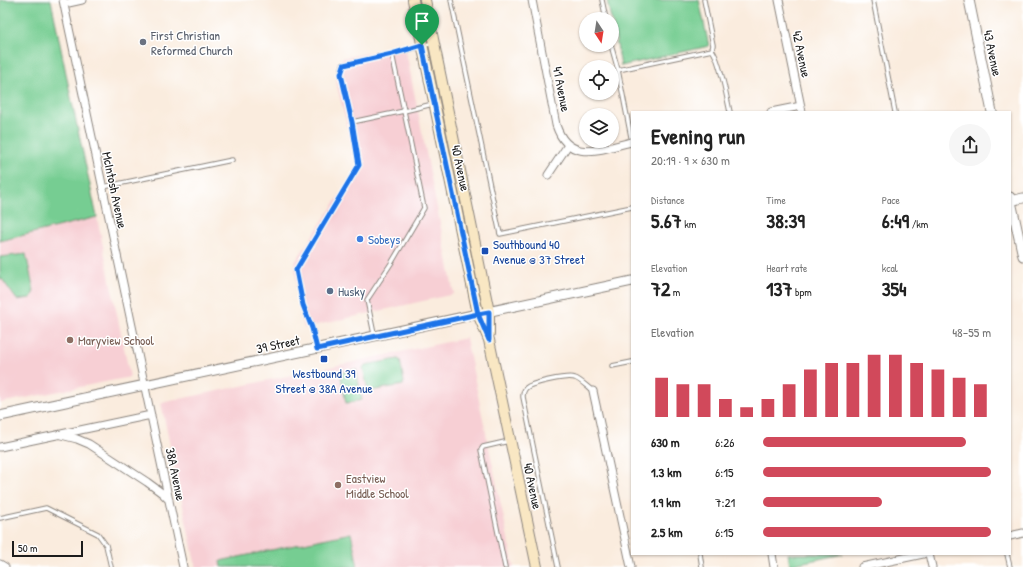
<!DOCTYPE html>
<meta charset="utf-8">
<style>
:root{--surface:#fff;--page:#f6f6f6;--text:#222;--muted:#767676;--accent:#d1495b}
body{margin:0;font-family:"Patrick Hand",sans-serif;background:var(--page);color:var(--text);height:100vh;display:flex;flex-direction:column;font-size:15px;white-space:nowrap}
*{box-sizing:border-box;margin:0}
p{font-size:13px;color:var(--muted)}
.icon{flex:none;width:22px;height:22px;fill:none;stroke:currentColor;stroke-width:2;stroke-linecap:round;stroke-linejoin:round}
.map{position:relative;flex:1;overflow:hidden}
.panel{position:absolute;left:631px;top:111px;width:380px;height:444px;display:flex;flex-direction:column;background:var(--surface);border-radius:0px;box-shadow:0 1px 3px #0004}
.panel>*{flex:none}
.needle{width:26px;rotate:168deg}
.fabs{position:absolute;left:579px;top:12px;display:grid;gap:8px}
.fabs a{display:grid;place-items:center;width:40px;height:40px;border-radius:50%;background:var(--surface);box-shadow:0 1px 3px #0004;font-size:20px}
.scale{position:absolute;left:12px;bottom:10px;width:71px;box-sizing:border-box;padding-left:4px;border:2px solid #1c1c1c;border-top:0;font-size:11px;line-height:14px;white-space:nowrap;color:#1c1c1c;-webkit-text-stroke:3px #fff;paint-order:stroke}
.pin{position:absolute;display:grid;place-items:center;width:34px;height:34px;color:#fff;margin:-41px -17px;border-radius:50% 50% 50% 0;rotate:-45deg;box-shadow:0 0 4px #0007}
.pin .icon{rotate:45deg}
.round{display:grid;place-items:center;flex:none;width:42px;height:42px;border-radius:21px;background:var(--page)}
.overview{display:flex;align-items:center;justify-content:space-between;height:68px;padding:0 20px}
h1{font-size:22px;font-weight:700;line-height:30px}
.metrics{display:grid;grid-template-columns:repeat(3,1fr);gap:6px;height:68px;padding:4px 20px}
.metrics div{display:grid;align-content:center}
.metrics b{font-size:20px;font-weight:700}
.metrics small{font-size:11px;font-weight:400}
.metrics p{font-size:11px}
.chart{height:112px;padding:8px 20px}
.chart p{display:flex;justify-content:space-between}
.chart svg{width:100%;height:72px;margin-top:4px;stroke:var(--accent);stroke-width:6}
ul{padding:0 20px;list-style:none;font-size:13px}
li{display:grid;grid-template-columns:64px 48px 1fr;align-items:center;height:30px}
li i{height:10px;border-radius:5px;background:var(--accent)}
.map>svg:first-child{display:block}
.built{fill:#f7cfd4}
.green{fill:#76cd92;stroke:#497457}
.lines{fill:none;stroke-linecap:round;stroke-linejoin:round}
.service-casing{stroke:#8b847d;stroke-width:5.5}
.minor-casing{stroke:#8b847d;stroke-width:9}
.tertiary-casing{stroke:#8b847d;stroke-width:11}
.secondary-casing{stroke:#8b847d;stroke-width:12}
.service{stroke:#fff;stroke-width:3.5}
.minor{stroke:#fff;stroke-width:7}
.tertiary{stroke:#fff;stroke-width:9}
.secondary{stroke:#f9e7c3;stroke-width:10}
.route-casing{stroke:#fff;stroke-width:8}
.route{stroke:#1a73e8;stroke-width:5}
.worship-dot{fill:#6b7280;stroke:#fff;stroke-width:1.5}
.shop-dot{fill:#3f7fe0;stroke:#fff;stroke-width:1.5}
.transit-dot{fill:#1a4fb4;stroke:#fff;stroke-width:1.5}
.service-dot{fill:#5c6f8a;stroke:#fff;stroke-width:1.5}
.education-dot{fill:#8d6e63;stroke:#fff;stroke-width:1.5}
.labels{text-anchor:middle;stroke-width:3;stroke-linejoin:round;paint-order:stroke}
.worship-label{font-size:13px;fill:#5b616d;stroke:#fff;text-anchor:start}
.street-label{font-size:13px;fill:#1c1c1c;stroke:#fff}
.shop-label{font-size:13px;fill:#366cbe;stroke:#fff;text-anchor:start}
.transit-label{font-size:13px;fill:#164399;stroke:#fff;text-anchor:start}
.service-label{font-size:13px;fill:#4e5e75;stroke:#fff;text-anchor:start}
.education-label{font-size:13px;fill:#785e54;stroke:#fff;text-anchor:start}
</style>
<div class="map">
<svg width="1023" height="567" viewBox="0 0 1023 567">
<rect width="100%" height="100%" fill="#fff"/>
<filter id="ink" filterUnits="userSpaceOnUse"><feTurbulence type="fractalNoise" baseFrequency=".025" numOctaves="2"/><feDisplacementMap in="SourceGraphic" scale="8" xChannelSelector="R" yChannelSelector="G"/><feConvolveMatrix kernelMatrix="1 2 1 2 8 2 1 2 1" color-interpolation-filters="sRGB"/></filter>
<filter id="wash" filterUnits="userSpaceOnUse"><feTurbulence type="fractalNoise" baseFrequency=".012" numOctaves="4" result="noise"/><feDisplacementMap in="SourceGraphic" scale="16" xChannelSelector="R" yChannelSelector="G"/><feGaussianBlur stdDeviation="0.9" result="paint"/><feColorMatrix in="noise" values="0 0 0 0 0 0 0 0 0 0 0 0 0 0 0 0 0 1.4 0 .05"/><feComposite in="paint" operator="in"/></filter>
<g filter="url(#wash)">
<rect width="100%" height="100%" fill="#faecde"/>
<path class="built" d="M405,46L454,294L304,328L297,295L295,262L358,168L336,82L342,58Z
M97,217L130,377L0,403V241Z
M466,338L514,567H196L161,403Z"/>
<path class="green" d="M0,0H51L71,98L97,217L0,241Z
M607,0H699L709,46L621,66L612,19H611Z
M26,254L34,291L31,298L17,300L2,279H0V257Z
M398,359L400,360L404,382L403,385L370,391L368,390L363,368L365,365Z
M356,369L362,400L346,403L340,373Z
M351,533L358,567H221L220,561Z
M788,554H843L790,565Z"/>
</g>
<g filter="url(#ink)">
<g class="lines">
<defs>
<path id="service" d="M451,0L500,234L632,207
M602,0L606,19
M704,0L713,45L712,50C720,59 727,99 730,112
M873,0L895,112
M611,45L618,70L632,142
M392,54L343,65L341,73L352,122L404,111L392,54L433,43
M618,70L712,50
M103,187L232,160
M374,334L367,300L392,262L424,208L404,111L433,104
M317,348L312,327L303,305L296,270L359,165L352,122
M612,366L632,362
M0,518L46,508L98,534L106,545L111,567
M700,554L702,567
M1007,554L1010,567
M505,567L481,450L483,447L509,441
M558,567L523,397C523,393 524,390 526,388C531,383 568,375 575,378C581,380 587,387 593,391"/>
<path id="minor" d="M63,0L183,567
M532,0L556,125C569,165 602,148 632,142
M779,0L802,112
M64,4L82,0
M771,112L801,106
M548,175L568,145
M593,391L631,567
M61,435L77,439L89,444L147,482L162,493L169,500
M0,447L151,415
M1010,536L1023,533
M772,554L774,567
M929,554L932,567
M0,564L5,567
M862,567L923,554"/>
<path id="tertiary" d="M969,0L992,112
M1010,197L1023,256
M1010,201L1023,198
M0,416L632,281"/>
<path id="secondary" d="M413,0L478,314L489,340L537,567
M425,0L489,312V334"/>
</defs>
<use href="#service" class="service-casing"/>
<use href="#minor" class="minor-casing"/>
<use href="#tertiary" class="tertiary-casing"/>
<use href="#secondary" class="secondary-casing"/>
<use href="#service" class="service"/>
<use href="#minor" class="minor"/>
<use href="#tertiary" class="tertiary"/>
<use href="#secondary" class="secondary"/>
</g>
</g>
<g class="lines" filter="url(#ink)">
<defs>
<path id="route" d="M422,45L392,54L344,65L341,74L352,122L359,165L296,270L303,305L312,328L317,349L478,314L489,312V340L478,314L422,45"/>
</defs>
<use href="#route" class="route-casing"/>
<use href="#route" class="route"/>
</g>
<circle class="worship-dot" cx="143" cy="42" r="4"/>
<circle class="shop-dot" cx="360" cy="239" r="4"/>
<g class="transit-dot">
<rect x="481" y="247" width="8" height="8" rx="2"/>
<rect x="320" y="355" width="8" height="8" rx="2"/>
</g>
<circle class="service-dot" cx="330" cy="291" r="4"/>
<g class="education-dot">
<circle cx="70" cy="340" r="4"/>
<circle cx="338" cy="485" r="4"/>
</g>
<g class="labels">
<g class="worship-label">
<text x="151" y="40">First Christian<tspan x="151" dy="15">Reformed Church</tspan></text>
</g>
<g class="street-label">
<text transform="translate(993 53) rotate(78)" y="5">43 Avenue</text>
<text transform="translate(802 54) rotate(78)" y="5">42 Avenue</text>
<text transform="translate(562 89) rotate(79)" y="5">41 Avenue</text>
<text transform="translate(461 168) rotate(78)" y="5">40 Avenue</text>
<text transform="translate(115 190) rotate(78)" y="5">McIntosh Avenue</text>
<text transform="translate(278 344) rotate(-12)" y="5">39 Street</text>
<text transform="translate(176 474) rotate(78)" y="5">38A Avenue</text>
<text transform="translate(533 486) rotate(78)" y="5">40 Avenue</text>
</g>
<g class="shop-label">
<text x="368" y="244">Sobeys</text>
</g>
<g class="transit-label">
<text x="493" y="249">Southbound 40<tspan x="493" dy="15">Avenue @ 37 Street</tspan></text>
<text x="324" y="378" text-anchor="middle">Westbound 39<tspan x="324" dy="15">Street @ 38A Avenue</tspan></text>
</g>
<g class="service-label">
<text x="338" y="296">Husky</text>
</g>
<g class="education-label">
<text x="78" y="345">Maryview School</text>
<text x="346" y="483">Eastview<tspan x="346" dy="15">Middle School</tspan></text>
</g>
</g>
</svg>
<div class="fabs">
<a><svg class="needle" viewBox="-14 -14 28 28"><path d="M0-13l5 13h-10z" fill="#e53935"/><path d="M0 13l5-13h-10z" fill="#767676"/></svg></a>
<a><svg class="icon" aria-label="locate" viewBox="0 0 24 24"><circle cx="12" cy="12" r="6"/><path d="M12 2v4M12 18v4M2 12h4M18 12h4"/></svg></a>
<a><svg class="icon" aria-label="layers" viewBox="0 0 24 24"><path d="M12 4l9 5-9 5-9-5zM3 14l9 5 9-5"/></svg></a>
</div>
<div class="scale">50 m</div>
<div class="pin" style="left:422px;top:45px;background:#1e9e55"><svg class="icon" aria-label="arrive" viewBox="0 0 24 24"><path d="M6 21V4h12l-3 4 3 4H6"/></svg></div>
<section class="panel">
<div class="overview"><div><h1>Evening run</h1><p>20:19 · 9 × 630 m</p></div><a class="round"><svg class="icon" aria-label="share" viewBox="0 0 24 24"><path d="M12 15V3M7 8l5-5 5 5M5 13v7h14v-7"/></svg></a></div>
<div class="metrics">
<div><p>Distance</p><b>5.67<small> km</small></b></div>
<div><p>Time</p><b>38:39</b></div>
<div><p>Pace</p><b>6:49<small> /km</small></b></div>
</div>
<div class="metrics">
<div><p>Elevation</p><b>72<small> m</small></b></div>
<div><p>Heart rate</p><b>137<small> bpm</small></b></div>
<div><p>kcal</p><b>354</b></div>
</div>
<div class="chart"><p><span>Elevation</span>48–55 m</p>
<svg viewBox="0 0 160 44" preserveAspectRatio="none"><path d="M5 44V20M15 44V24M25 44V24M35 44V33M45 44V38M55 44V33M65 44V24M75 44V15M85 44V11M95 44V11M105 44V6M115 44V6M125 44V11M135 44V15M145 44V20M155 44V24"/></svg>
</div>
<ul>
<li><b>630 m</b>6:26<i style="width:89%"></i></li>
<li><b>1.3 km</b>6:15<i style="width:100%"></i></li>
<li><b>1.9 km</b>7:21<i style="width:52%"></i></li>
<li><b>2.5 km</b>6:15<i style="width:100%"></i></li>
</ul>
</section>
</div>
